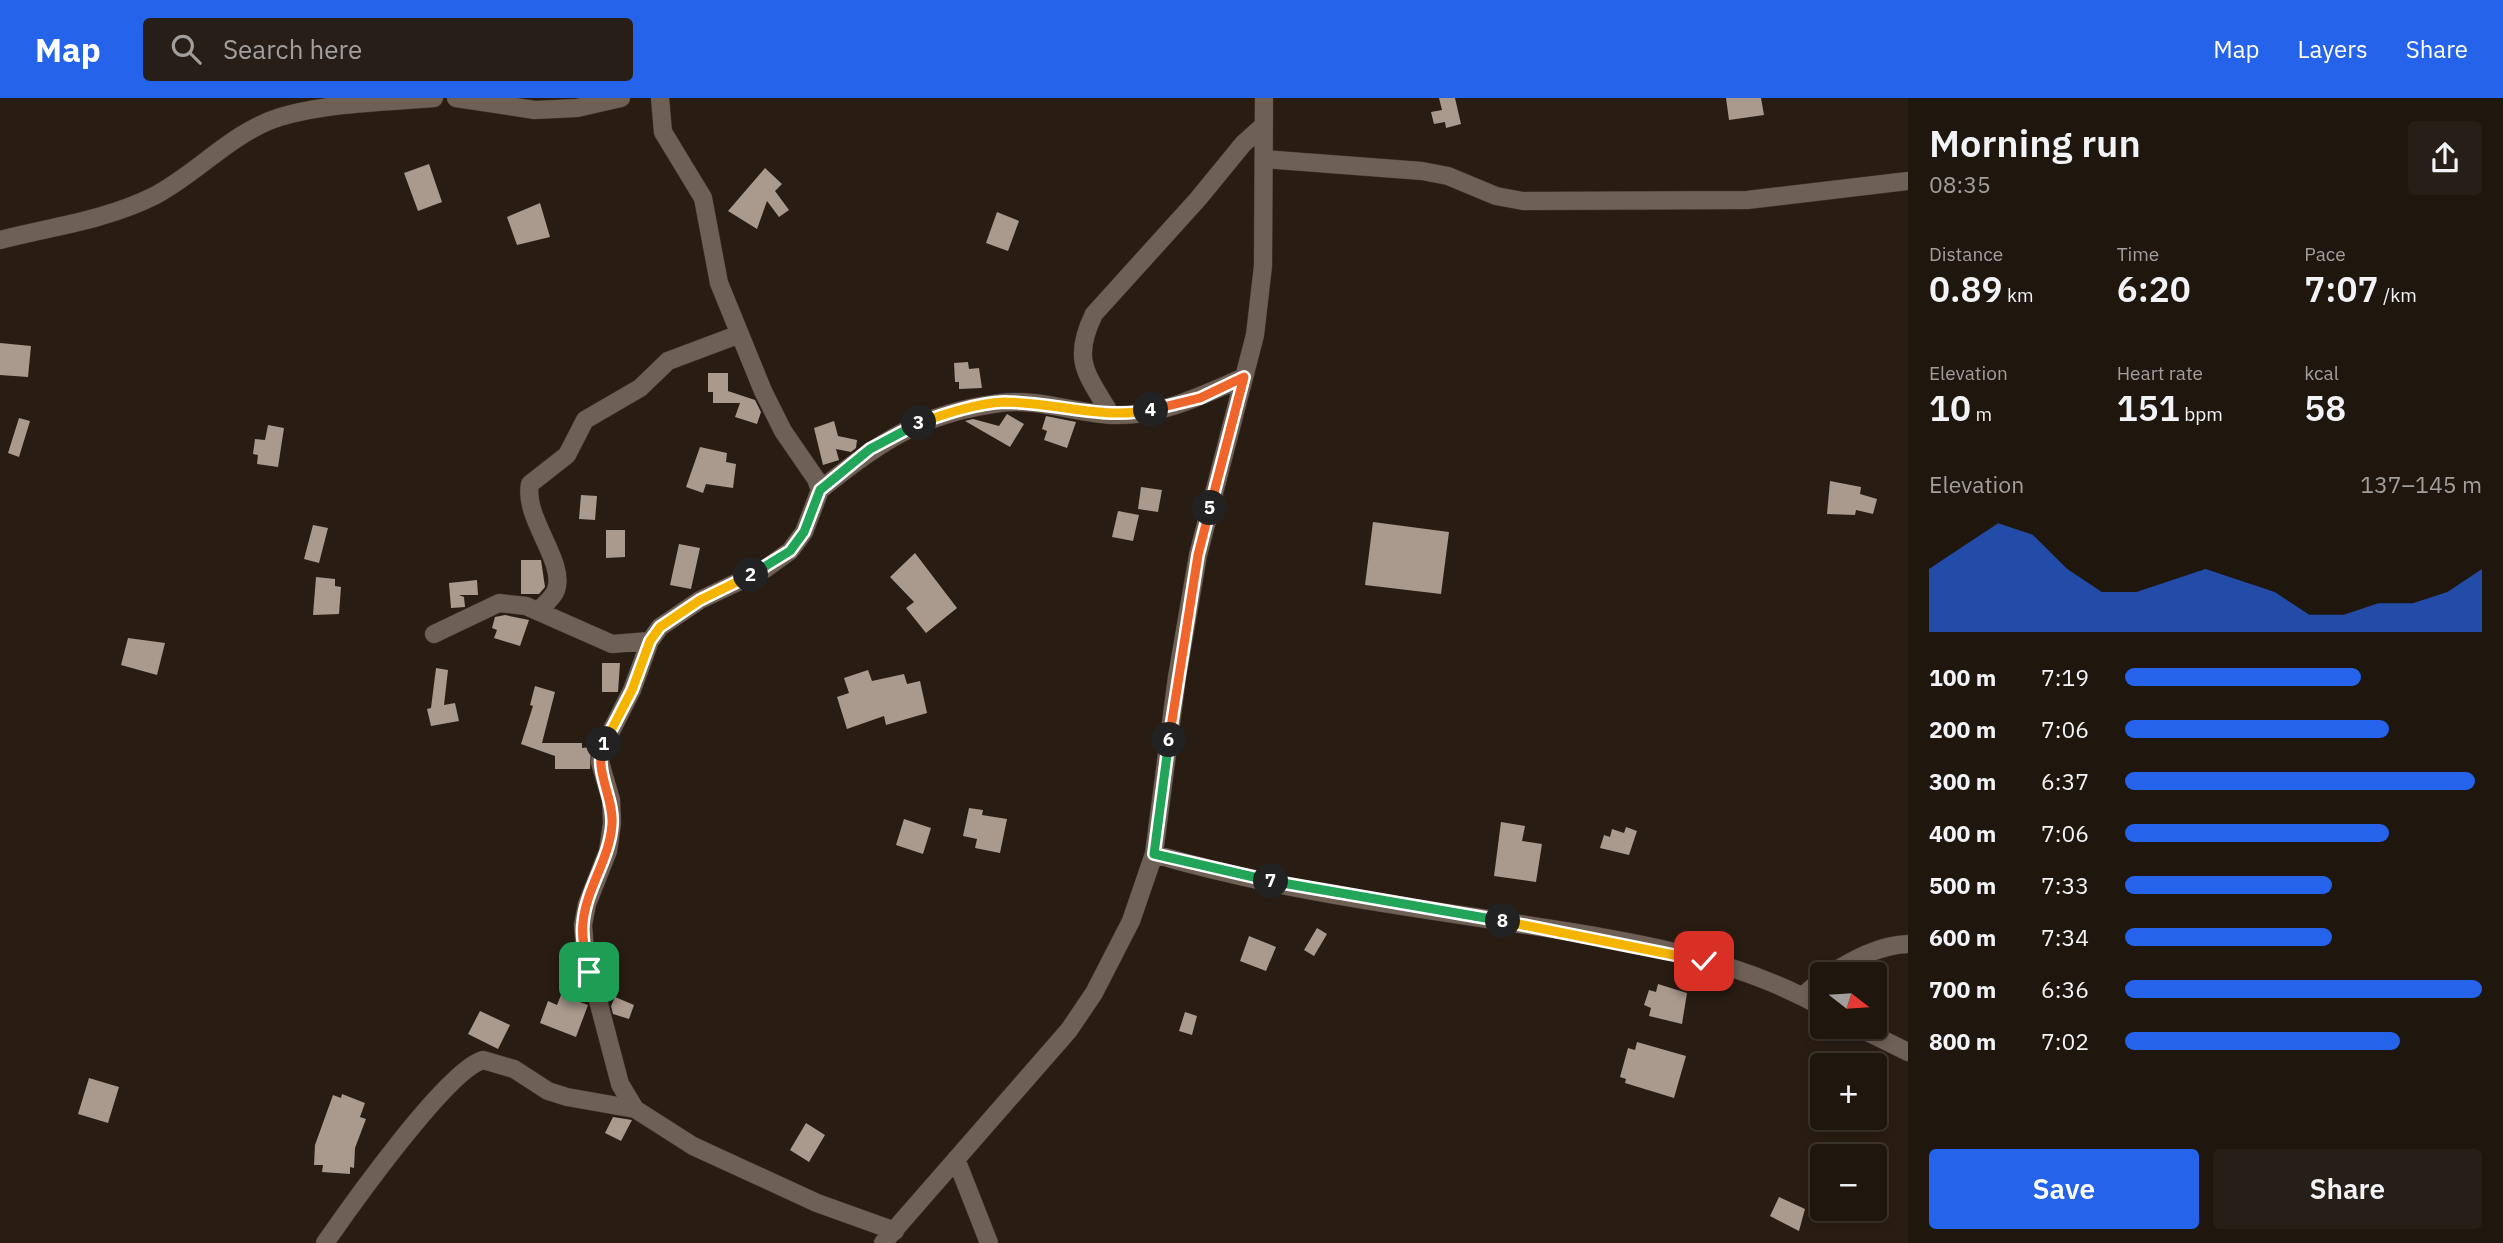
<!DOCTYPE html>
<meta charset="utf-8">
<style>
:root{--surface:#1f160e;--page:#271f17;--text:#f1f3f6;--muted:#a19f9e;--line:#3c352e;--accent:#2563eb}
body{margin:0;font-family:"IBM Plex Sans",sans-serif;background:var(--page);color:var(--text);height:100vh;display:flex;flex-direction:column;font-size:26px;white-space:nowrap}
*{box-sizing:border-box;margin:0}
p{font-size:23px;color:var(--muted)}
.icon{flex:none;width:38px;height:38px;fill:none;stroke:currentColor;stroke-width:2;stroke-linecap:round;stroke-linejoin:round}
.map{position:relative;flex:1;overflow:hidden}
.panel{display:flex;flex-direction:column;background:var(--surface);width:595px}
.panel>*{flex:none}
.needle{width:46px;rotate:107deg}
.tools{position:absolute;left:1810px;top:864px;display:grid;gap:14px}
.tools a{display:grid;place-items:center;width:77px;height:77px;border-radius:7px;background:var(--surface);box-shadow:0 4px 10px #0003,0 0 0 2px var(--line);font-size:35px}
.pin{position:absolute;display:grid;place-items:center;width:60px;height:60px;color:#fff;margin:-30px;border-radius:14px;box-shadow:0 4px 10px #0006}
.km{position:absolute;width:35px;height:35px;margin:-18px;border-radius:50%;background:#222;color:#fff;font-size:19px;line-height:35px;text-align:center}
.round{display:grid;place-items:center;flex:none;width:74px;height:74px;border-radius:7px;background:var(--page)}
.headline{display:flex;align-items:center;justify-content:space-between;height:119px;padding:0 21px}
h1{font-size:38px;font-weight:600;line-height:52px}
.stats{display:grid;grid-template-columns:repeat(3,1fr);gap:10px;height:119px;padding:7px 21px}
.stats div{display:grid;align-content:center}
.stats b{font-size:35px;font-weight:600}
.stats small{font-size:19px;font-weight:400}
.stats p{font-size:19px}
.chart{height:196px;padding:14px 21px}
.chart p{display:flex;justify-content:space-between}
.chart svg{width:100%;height:126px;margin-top:7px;fill:var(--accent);opacity:.7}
.primary-button{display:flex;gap:14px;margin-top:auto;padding:14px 21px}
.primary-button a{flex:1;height:80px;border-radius:7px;background:var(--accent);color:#fff;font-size:28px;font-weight:600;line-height:80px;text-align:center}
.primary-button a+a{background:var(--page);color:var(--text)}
ul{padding:0 21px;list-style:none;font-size:23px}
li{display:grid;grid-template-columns:112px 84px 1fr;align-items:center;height:52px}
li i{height:18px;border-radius:9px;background:var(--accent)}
header{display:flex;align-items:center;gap:42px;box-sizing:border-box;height:98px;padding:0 35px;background:var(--accent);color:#fff}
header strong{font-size:33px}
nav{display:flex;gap:38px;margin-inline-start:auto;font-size:24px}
.search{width:490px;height:63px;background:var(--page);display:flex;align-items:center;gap:18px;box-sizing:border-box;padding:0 24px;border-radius:7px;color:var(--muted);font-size:26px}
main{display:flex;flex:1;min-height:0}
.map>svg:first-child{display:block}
.building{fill:#aa998d}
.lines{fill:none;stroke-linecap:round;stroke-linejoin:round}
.minor-casing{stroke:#423833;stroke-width:19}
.minor{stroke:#6f6055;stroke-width:18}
.split-1-casing{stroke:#fff;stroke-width:14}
.split-2-casing{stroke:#fff;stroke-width:14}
.split-3-casing{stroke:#fff;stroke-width:14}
.split-4-casing{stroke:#fff;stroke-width:14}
.split-5-casing{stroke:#fff;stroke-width:14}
.split-6-casing{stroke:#fff;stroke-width:14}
.split-7-casing{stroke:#fff;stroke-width:14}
.split-8-casing{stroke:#fff;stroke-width:14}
.split-9-casing{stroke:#fff;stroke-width:14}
.split-1{stroke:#f0652b;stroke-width:9}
.split-2{stroke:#f5b400;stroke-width:9}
.split-3{stroke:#22a559;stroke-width:9}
.split-4{stroke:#f5b400;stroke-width:9}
.split-5{stroke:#f0652b;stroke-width:9}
.split-6{stroke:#f0652b;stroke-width:9}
.split-7{stroke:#22a559;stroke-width:9}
.split-8{stroke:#22a559;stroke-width:9}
.split-9{stroke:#f5b400;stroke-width:9}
</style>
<header>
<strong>Map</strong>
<div class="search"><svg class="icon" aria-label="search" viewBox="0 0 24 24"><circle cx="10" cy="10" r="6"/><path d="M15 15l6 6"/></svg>Search here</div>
<nav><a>Map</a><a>Layers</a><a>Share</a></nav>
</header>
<main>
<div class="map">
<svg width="1908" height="1145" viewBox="0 0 1908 1145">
<rect width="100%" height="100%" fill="#291d13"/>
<path class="building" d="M1439,0H1455L1461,26L1446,30L1445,24L1434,26L1431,14L1442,12Z
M1726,0H1761L1764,17L1729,22Z
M429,66L442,104L418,113L404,75Z
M765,70L782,86L775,93L789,112L779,119L767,103L757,131L728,113Z
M540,105L550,139L517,147L507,119Z
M997,114L1019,123L1008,153L986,145Z
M0,245L31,248L28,279L0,277Z
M968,264L969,271L979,270L982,290L959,291V284H955L954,265Z
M708,275H728V293L755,302L761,314L757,326L735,319L740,305H713V294H708Z
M1007,316L1024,326L1010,349L965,323L973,321L999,328Z
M1046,318L1076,324L1067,350L1044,342L1047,333L1042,331Z
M19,320L30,323L19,359L8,355Z
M834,323L838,338L857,342L856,350L851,354L836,351L839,362L823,367L814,330Z
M268,327L284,330L278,369L257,366L258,357L253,356L255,341L265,342Z
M700,349L727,355L726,364L736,366L733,390L706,386L703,395L686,389Z
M1830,383L1861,389L1860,396L1877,401L1873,416L1856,412L1855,417L1827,416Z
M1141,389L1162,392L1158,414L1138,411Z
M581,397L597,398L595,422L579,421Z
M1118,413L1139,417L1133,443L1112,439Z
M1373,424L1449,434L1441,496L1365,487Z
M313,427L328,430L319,465L304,461Z
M606,432H625V459L606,460Z
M679,446L700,450L691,491L670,487Z
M915,455L957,510L926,535L906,510L914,504L890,479Z
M521,462H541L545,489L539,496H521Z
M316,479L335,481V488L341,489L339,516L313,517Z
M477,482L478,497H459L464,499L465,509L451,510L449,485Z
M505,517L529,522L520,548L494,540L497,532L492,530L495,519Z
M128,540L165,545L157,577L121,567Z
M602,565H620L618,594H602Z
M436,570L448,572L444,607L455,605L459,623L431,628L427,611L431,610Z
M868,572L872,583L904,576L907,586L920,583L927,615L886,627L884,618L847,631L837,599L849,595L844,580Z
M535,588L555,594L542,645H582V650L591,649L590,671H555V658L521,646L533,608L530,607Z
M969,710L983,712L982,717L1007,721L1000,755L975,750L977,741L963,738Z
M904,721L931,730L923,756L896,747Z
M1501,724L1525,728L1522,743L1542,746L1536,784L1494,778Z
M1626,729L1637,733L1629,757L1600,750L1604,737L1610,739L1612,731L1624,735Z
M1317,830L1327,836L1314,858L1304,852Z
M1249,838L1276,849L1266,873L1240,863Z
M1658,886L1687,895L1682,926L1649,918L1651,910L1644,907L1649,892L1656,894Z
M561,897L588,907L576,939L540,925L548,903L557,907Z
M615,899L634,907L629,921L613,916L611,908Z
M480,913L510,927L498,951L468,936Z
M1185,914L1197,918L1192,937L1179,933Z
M1637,944L1686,958L1674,1000L1625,985L1626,981L1620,979L1628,950L1635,952Z
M89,980L119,989L108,1025L78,1016Z
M342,996L365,1005L360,1019L366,1021L355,1050L354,1070L350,1069V1076L322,1074L323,1067H314L315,1047L333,997L341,1000Z
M613,1019L632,1022L621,1043L605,1035Z
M806,1025L825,1037L809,1064L790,1052Z
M1779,1099L1805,1111L1799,1133L1770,1118Z"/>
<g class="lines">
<defs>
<path id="minor" d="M456,0L535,12L577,10L621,0
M1264,61L1422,73L1448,78L1496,98L1523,103L1747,102L1908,83
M0,142C51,129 106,122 154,98C198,75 232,34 280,19C328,5 384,4 434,0
M1111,317C1087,276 1071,263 1094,216L1198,101L1243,46L1264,27
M820,392C879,344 922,315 1000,305C1037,300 1075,315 1112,317C1159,319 1203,297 1244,279
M538,513C544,507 553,500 556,492C566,463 523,420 530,386L567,357L585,322L640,290L668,263L740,236
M434,536L499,505L526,508L612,546L650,543
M1154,756C1260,787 1372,804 1481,820C1593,838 1722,852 1822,909
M1829,877C1852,862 1879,847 1908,846
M1803,898L1822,881
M1857,929L1908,954
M635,1011L620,986L585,853L583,827L587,806L608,753L612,725L611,702L600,664L602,651L632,592L650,543L660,529L700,502L765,471L790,453L804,434L820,392L816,381L783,333L763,293L719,185L703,100L663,34L660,0
M956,1061L989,1145
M325,1145C350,1109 447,972 483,962L514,971L548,993L567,999L635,1011L693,1048L817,1105L895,1133
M883,1145L1069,932L1094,895L1131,823L1154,756L1177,579L1198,457L1255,237L1263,168L1264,0"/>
</defs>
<use href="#minor" class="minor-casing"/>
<use href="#minor" class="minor"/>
</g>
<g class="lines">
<defs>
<path id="split-1" d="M589,874C586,859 581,841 583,825C586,790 610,761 612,726C614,699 593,672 604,646"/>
<path id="split-2" d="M604,646L632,592L650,543L660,529L700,502L751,477"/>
<path id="split-3" d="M751,477L790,453L804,434L820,392L870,351L919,325"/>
<path id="split-4" d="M919,325C945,316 977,305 1004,304C1054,304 1102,322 1151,312"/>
<path id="split-5" d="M1151,312L1200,300L1244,279L1210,410"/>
<path id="split-6" d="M1169,642L1198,457L1210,410"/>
<path id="split-7" d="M1169,642L1154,756L1271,783"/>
<path id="split-8" d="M1271,783L1503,823"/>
<path id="split-9" d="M1503,823L1704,863"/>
</defs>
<use href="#split-1" class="split-1-casing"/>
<use href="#split-2" class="split-2-casing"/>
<use href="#split-3" class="split-3-casing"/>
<use href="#split-4" class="split-4-casing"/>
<use href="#split-5" class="split-5-casing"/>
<use href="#split-6" class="split-6-casing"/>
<use href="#split-7" class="split-7-casing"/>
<use href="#split-8" class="split-8-casing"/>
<use href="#split-9" class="split-9-casing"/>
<use href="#split-1" class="split-1"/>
<use href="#split-2" class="split-2"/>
<use href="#split-3" class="split-3"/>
<use href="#split-4" class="split-4"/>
<use href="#split-5" class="split-5"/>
<use href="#split-6" class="split-6"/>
<use href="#split-7" class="split-7"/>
<use href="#split-8" class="split-8"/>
<use href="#split-9" class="split-9"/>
</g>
</svg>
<div class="tools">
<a><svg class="needle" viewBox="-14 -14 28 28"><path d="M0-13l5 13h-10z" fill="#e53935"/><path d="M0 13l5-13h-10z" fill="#a19f9e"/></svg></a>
<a>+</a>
<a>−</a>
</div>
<div class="pin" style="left:589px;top:874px;background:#1e9e55"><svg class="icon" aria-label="arrive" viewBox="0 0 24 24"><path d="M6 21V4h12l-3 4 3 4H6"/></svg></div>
<div class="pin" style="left:1704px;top:863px;background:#d93025"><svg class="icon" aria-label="check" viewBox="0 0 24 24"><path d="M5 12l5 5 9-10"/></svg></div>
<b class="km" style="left:604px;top:646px">1</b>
<b class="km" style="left:751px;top:477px">2</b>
<b class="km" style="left:919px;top:325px">3</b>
<b class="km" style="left:1151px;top:312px">4</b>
<b class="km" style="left:1210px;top:410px">5</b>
<b class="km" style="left:1169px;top:642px">6</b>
<b class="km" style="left:1271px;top:783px">7</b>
<b class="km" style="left:1503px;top:823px">8</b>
</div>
<section class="panel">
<div class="headline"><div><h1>Morning run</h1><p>08:35</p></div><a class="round"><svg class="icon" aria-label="share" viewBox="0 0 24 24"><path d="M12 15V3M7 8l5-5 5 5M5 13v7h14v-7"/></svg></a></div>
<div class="stats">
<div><p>Distance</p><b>0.89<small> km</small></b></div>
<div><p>Time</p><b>6:20</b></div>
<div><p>Pace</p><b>7:07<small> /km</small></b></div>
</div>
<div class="stats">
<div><p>Elevation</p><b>10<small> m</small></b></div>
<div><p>Heart rate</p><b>151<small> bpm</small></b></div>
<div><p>kcal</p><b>58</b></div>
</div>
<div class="chart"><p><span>Elevation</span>137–145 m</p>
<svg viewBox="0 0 160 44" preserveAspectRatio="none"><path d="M0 44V22L10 14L20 6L30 10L40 22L50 30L60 30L70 26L80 22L90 26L100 30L110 38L120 38L130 34L140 34L150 30L160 22V44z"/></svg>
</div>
<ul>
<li><b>100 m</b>7:19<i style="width:66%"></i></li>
<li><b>200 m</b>7:06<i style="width:74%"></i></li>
<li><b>300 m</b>6:37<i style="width:98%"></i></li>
<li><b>400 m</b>7:06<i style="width:74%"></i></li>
<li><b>500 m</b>7:33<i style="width:58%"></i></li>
<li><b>600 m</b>7:34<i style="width:58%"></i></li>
<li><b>700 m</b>6:36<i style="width:100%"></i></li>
<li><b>800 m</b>7:02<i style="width:77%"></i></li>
</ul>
<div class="primary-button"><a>Save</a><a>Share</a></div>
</section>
</main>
